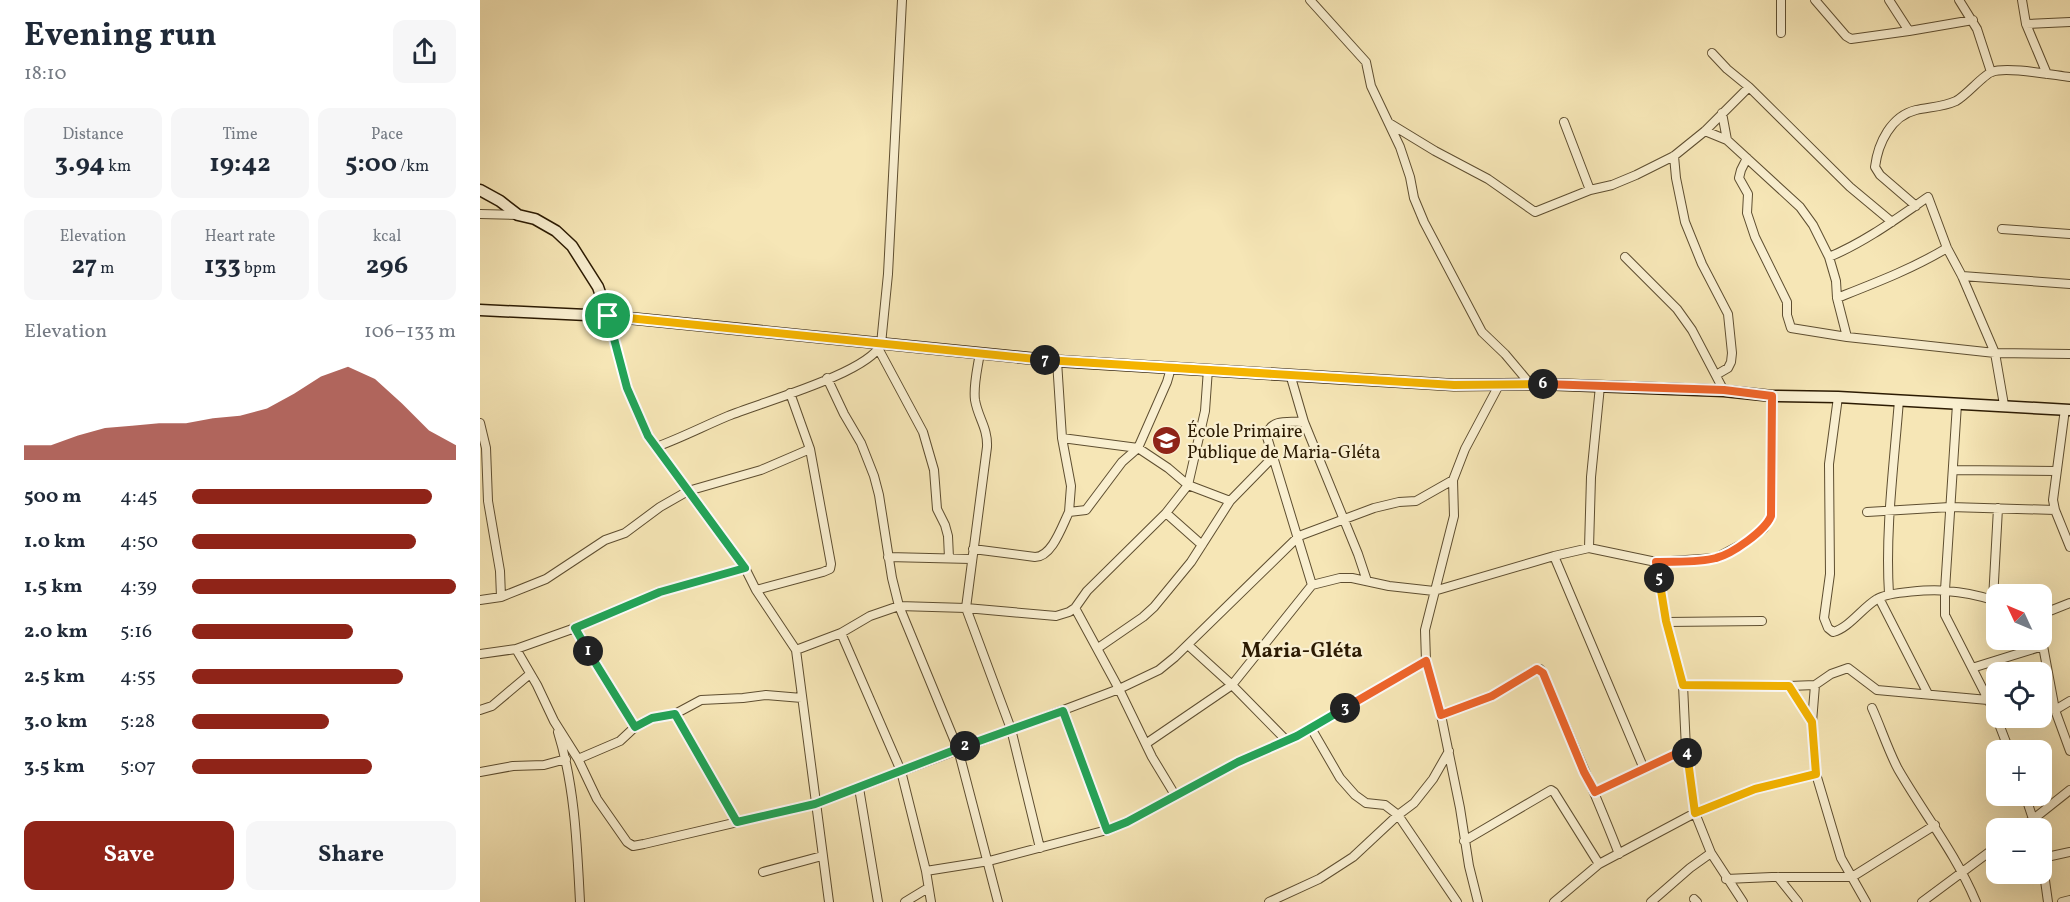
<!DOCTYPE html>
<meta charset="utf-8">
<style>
:root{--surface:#fff;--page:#f6f6f7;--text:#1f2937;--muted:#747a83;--accent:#8f2418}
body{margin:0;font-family:Vollkorn,serif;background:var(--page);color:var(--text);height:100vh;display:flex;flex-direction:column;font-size:22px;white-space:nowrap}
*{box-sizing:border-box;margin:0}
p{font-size:20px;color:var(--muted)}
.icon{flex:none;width:33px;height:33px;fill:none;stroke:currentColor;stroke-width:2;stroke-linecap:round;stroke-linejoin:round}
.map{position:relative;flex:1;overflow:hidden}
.side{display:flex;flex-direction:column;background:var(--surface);width:480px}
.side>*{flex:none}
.needle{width:39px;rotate:314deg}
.tools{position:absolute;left:1506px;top:584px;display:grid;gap:12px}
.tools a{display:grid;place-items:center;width:66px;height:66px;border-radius:12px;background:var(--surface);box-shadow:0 6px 24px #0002;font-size:30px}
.pin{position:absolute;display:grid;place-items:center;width:51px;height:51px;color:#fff;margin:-26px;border:3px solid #fff;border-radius:50%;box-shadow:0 2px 6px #0007}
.km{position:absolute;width:30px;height:30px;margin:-15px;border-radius:50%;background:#222;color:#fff;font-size:16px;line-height:30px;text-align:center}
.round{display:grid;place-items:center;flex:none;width:63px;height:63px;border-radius:12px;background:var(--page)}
.headline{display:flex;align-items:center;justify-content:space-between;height:102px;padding:0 24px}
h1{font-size:33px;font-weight:700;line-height:45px}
.metrics{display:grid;grid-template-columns:repeat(3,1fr);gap:9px;height:102px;padding:6px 24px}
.metrics div{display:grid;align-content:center;border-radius:12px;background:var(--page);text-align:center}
.metrics b{font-size:26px;font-weight:700}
.metrics small{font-size:16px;font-weight:400}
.metrics p{font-size:16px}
.chart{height:168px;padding:12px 24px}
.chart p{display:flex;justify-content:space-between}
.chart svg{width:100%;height:108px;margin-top:6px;fill:var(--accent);opacity:.7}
.button{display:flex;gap:12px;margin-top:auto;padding:12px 24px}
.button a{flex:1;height:69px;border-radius:12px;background:var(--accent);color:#fff;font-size:24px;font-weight:700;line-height:69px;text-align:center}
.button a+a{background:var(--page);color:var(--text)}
ul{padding:0 24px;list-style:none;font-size:20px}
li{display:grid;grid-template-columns:96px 72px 1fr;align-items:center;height:45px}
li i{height:15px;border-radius:8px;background:var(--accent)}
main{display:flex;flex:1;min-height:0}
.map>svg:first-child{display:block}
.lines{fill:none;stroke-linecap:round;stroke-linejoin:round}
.street-casing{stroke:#5e4e30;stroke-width:10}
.secondary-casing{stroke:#2c1b03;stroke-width:13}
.street{stroke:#f9efd0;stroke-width:8}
.secondary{stroke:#f9efd0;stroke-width:10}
.split-1-casing{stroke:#fff;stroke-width:12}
.split-2-casing{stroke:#fff;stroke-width:12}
.split-3-casing{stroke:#fff;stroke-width:12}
.split-4-casing{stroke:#fff;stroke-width:12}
.split-5-casing{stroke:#fff;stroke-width:12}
.split-6-casing{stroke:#fff;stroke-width:12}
.split-7-casing{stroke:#fff;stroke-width:12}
.split-8-casing{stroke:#fff;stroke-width:12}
.split-1{stroke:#22a559;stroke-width:8}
.split-2{stroke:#22a559;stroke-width:8}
.split-3{stroke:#22a559;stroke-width:8}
.split-4{stroke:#f0652b;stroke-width:8}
.split-5{stroke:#f5b400;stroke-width:8}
.split-6{stroke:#f0652b;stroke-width:8}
.split-7{stroke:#f5b400;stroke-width:8}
.split-8{stroke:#f5b400;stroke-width:8}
.labels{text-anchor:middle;stroke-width:4.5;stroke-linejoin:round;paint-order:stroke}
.poi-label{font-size:18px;fill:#2c1b03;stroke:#f9efd0;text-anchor:start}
.quarter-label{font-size:21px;font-weight:bold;fill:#2c1b03;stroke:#f9efd0}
</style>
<main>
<section class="side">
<div class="headline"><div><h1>Evening run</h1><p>18:10</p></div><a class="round"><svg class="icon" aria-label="share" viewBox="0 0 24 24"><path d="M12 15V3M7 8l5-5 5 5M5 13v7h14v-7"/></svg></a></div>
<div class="metrics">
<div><p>Distance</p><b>3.94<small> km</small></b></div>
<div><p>Time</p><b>19:42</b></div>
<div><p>Pace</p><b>5:00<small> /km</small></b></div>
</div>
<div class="metrics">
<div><p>Elevation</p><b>27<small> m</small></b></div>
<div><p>Heart rate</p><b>133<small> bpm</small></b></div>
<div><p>kcal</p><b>296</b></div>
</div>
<div class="chart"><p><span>Elevation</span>106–133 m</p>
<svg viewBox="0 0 160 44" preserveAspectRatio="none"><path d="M0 44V38L10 38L20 34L30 31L40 30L50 29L60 29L70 27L80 26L90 23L100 17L110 10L120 6L130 11L140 21L150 32L160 38V44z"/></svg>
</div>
<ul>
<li><b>500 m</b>4:45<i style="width:91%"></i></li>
<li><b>1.0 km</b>4:50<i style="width:85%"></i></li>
<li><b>1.5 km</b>4:39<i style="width:100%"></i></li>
<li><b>2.0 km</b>5:16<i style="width:61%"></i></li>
<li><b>2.5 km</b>4:55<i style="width:80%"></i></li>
<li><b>3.0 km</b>5:28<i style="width:52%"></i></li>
<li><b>3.5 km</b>5:07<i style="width:68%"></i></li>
</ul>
<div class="button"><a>Save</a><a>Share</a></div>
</section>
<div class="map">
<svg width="1590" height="902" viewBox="0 0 1590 902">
<rect width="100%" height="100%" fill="#f6e6b6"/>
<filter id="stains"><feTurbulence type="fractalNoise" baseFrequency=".00333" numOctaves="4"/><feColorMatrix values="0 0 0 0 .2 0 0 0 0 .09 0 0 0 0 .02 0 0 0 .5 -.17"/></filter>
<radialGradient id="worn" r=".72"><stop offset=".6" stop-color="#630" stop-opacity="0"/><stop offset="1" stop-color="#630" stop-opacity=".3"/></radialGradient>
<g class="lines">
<defs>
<path id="street" d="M830,0L886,62L891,86L920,147L930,177L934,198L944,222L1002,332L1025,354L1051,385
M1301,0V33
M1335,0L1366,36L1371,39L1429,31
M1409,0L1429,31L1493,20
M1479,0L1497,29L1511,72
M1542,0L1546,24L1567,74
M1546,24L1590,22
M1232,53L1247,69L1269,87
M1242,113L1247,140L1320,207L1333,225L1349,257L1356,281L1357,298L1367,337L1515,353L1590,354
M1084,122L1110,190
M909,123L955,151L1008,179L1055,212L1110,190L1132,185L1156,175L1194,156L1225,131L1269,87L1370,187L1412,222
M1225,131L1247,140
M1194,156L1196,178L1205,222L1222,264L1248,314L1252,353L1251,362L1248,368L1236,375
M1267,158L1261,170L1259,178L1268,194L1267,213L1275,237L1307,302V315L1311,328L1367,337
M1436,206L1400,175L1395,167C1398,143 1411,116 1436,110C1449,107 1463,107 1476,101C1487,95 1504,74 1512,72C1526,66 1573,75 1590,77
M0,214L37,215
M1522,229L1590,234
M1145,257L1197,309L1212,330L1244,391
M1349,257C1385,242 1416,219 1448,197L1467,248L1482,276L1515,353L1524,405
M1482,276L1590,284
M1357,298C1395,283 1432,269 1467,248
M128,316L147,388L168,436L265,568L276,590L316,650L349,902
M399,350L443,432L454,470L457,509L465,525L468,536L469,558
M500,352C498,367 493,385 495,400C498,418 508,428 507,447L486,608L531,729L560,848
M577,361L582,438L591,486L589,512
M810,374L824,422L878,554L887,581
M347,378L364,414L381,443L394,476L399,495L412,578L419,606L478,749L518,902
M1358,397L1349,464L1350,574L1344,618L1348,628L1353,632C1369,628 1382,608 1397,599C1408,592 1453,589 1466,591C1483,592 1501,596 1516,601
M1477,404L1465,590V615L1514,711L1529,750
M1585,409L1573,500L1575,510L1590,547
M824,422C809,422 789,418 787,437L832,585
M0,423L6,448L8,501L20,571L21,597
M582,438L658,448L688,468L708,485L750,501
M176,447C201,438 224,426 248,416C279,403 389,373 401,344L408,274L422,0
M1473,470L1576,471
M1387,512L1470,507L1575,510
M686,513L722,545
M1109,548L1111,477L1120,386
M493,549L555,557C572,557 582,526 589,512L606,510L642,462L658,448L687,382L691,368
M1074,556L1164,769
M408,557L491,559
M1176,562L1186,622L1203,685L1206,749L1215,813L1231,853L1263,902
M276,590L343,572L350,569L351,564L330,449L310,393
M1409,594C1405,530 1414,465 1419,400
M1399,598L1448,694
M0,600L21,597L66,579L125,540L145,533L180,507L208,491L281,470L330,449
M1513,600L1518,508
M595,608L639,689L672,757L695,795
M1562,614L1590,603
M1562,617L1563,646L1575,710L1590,751
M1186,622L1282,621
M95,628L155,727
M361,633L421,771L446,871L451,902
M708,645L752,685L807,741
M618,648L663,617L674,607L711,562L750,501L793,457
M36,649L57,685L74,721L98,759L117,799L147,842L153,846L164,844L335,804L639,689L679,670L695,657L819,536L894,508L919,502L936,501L973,480
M316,650L361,633L390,616L419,606L486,608L576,616L589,612L595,608L607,591L686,513L708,485L725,411L728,369
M0,654L36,649L95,628L180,592L265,568
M1492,668L1563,646
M1203,685L1309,686L1335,685L1351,674L1368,668L1397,690L1508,700
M1335,685L1332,722L1336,774L1361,858L1386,902
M1309,686L1332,722
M1392,708C1401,728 1408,750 1418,769C1444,814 1476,854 1496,902
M1562,709L1575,710L1590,701
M0,710L12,706L50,674
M583,711L627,830
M195,714L257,822
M961,715L1012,696L1054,670L1060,669L1063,673C1088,733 1115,792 1139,854
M831,728L860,778L875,795L886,803L905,805L918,815L977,902
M78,732C95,787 97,845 100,902
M667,743L752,685L832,585L860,578H872L909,586L954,591L1074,556L1109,548L1176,562L1236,558L1268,541L1284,528L1291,516L1292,396
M98,759L140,741L155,727L172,718L195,714L221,700L263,698L286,695L322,698
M0,772L33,766L64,765L86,759
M379,788L398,902
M1115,792L1206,749
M1545,795L1553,819
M1542,828L1590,790
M984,841L1071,790L1074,792L1119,864
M1562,858L1590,852
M1562,859L1568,902
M446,871L509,861L627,830L647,822L758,762L817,736L946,661
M283,872L342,856
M1298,877L1318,902
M1246,879L1292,877H1372L1455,825
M1214,899L1217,902
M425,902L448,888
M789,902L839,879L873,857L918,815L934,803L953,779L969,751
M998,902L989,866L980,808L961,715L946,661L945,630L974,516L973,480L985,449L1019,385
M1074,902L1119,864L1215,813L1275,789L1336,774
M1171,902L1210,868L1231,853
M1442,902L1516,847
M1582,902L1590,900"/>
<path id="secondary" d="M0,190L20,201L38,215L55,219L76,231L92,246L118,287L128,316
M0,310L128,316L577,361L974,385L1061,384L1244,391L1292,396L1358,397L1590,410"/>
</defs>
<use href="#street" class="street-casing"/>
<use href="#secondary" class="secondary-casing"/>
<use href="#street" class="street"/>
<use href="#secondary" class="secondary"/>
</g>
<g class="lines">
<defs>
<path id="split-1" d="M108,651L95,628L180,592L265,568L168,436L147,388L128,316"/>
<path id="split-2" d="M108,651L155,727L172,718L195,714L257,822L335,804L485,746"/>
<path id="split-3" d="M485,746L583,711L627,830L647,822L758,762L817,736L865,708"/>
<path id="split-4" d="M865,708L946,661L961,715L1012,696L1057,669L1063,673L1104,772L1115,792L1206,749L1207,753"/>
<path id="split-5" d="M1179,578L1186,621L1203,685L1309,686L1332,722L1336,774L1275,789L1215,813L1207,753"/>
<path id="split-6" d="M1063,384L1244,390L1292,396L1291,516C1285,531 1252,554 1236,558C1218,563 1195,561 1176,562L1179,578"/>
<path id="split-7" d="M565,360L974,385L1063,384"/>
<path id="split-8" d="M128,316L565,360"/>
</defs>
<use href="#split-1" class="split-1-casing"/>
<use href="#split-2" class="split-2-casing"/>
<use href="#split-3" class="split-3-casing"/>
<use href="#split-4" class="split-4-casing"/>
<use href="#split-5" class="split-5-casing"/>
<use href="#split-6" class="split-6-casing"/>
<use href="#split-7" class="split-7-casing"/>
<use href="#split-8" class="split-8-casing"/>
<use href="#split-1" class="split-1"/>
<use href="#split-2" class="split-2"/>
<use href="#split-3" class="split-3"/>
<use href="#split-4" class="split-4"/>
<use href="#split-5" class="split-5"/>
<use href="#split-6" class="split-6"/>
<use href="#split-7" class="split-7"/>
<use href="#split-8" class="split-8"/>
</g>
<defs>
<symbol id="school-disc" viewBox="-11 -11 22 22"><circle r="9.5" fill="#8f2418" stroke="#f9efd0"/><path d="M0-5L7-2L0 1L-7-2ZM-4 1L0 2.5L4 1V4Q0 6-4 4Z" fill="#fff"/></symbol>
</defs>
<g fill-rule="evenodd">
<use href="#school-disc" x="670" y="424" width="33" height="33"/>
</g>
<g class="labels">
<g class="poi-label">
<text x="707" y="437">École Primaire<tspan x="707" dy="21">Publique de Maria-Gléta</tspan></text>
</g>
<g class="quarter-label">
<text x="822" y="657">Maria-Gléta</text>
</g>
</g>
<rect width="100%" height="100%" filter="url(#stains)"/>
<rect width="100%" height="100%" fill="url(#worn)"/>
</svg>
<div class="tools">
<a><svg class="needle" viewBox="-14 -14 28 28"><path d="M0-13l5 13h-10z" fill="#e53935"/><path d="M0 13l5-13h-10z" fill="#747a83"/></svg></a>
<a><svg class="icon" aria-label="locate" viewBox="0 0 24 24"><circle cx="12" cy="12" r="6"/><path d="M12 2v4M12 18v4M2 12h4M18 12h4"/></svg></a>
<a>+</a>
<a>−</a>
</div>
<div class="pin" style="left:128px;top:316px;background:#1e9e55"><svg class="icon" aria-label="arrive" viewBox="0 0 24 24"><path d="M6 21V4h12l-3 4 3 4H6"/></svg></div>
<b class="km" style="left:108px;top:651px">1</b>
<b class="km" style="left:485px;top:746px">2</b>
<b class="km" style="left:865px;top:708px">3</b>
<b class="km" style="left:1207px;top:753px">4</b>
<b class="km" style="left:1179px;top:578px">5</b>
<b class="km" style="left:1063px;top:384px">6</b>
<b class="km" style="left:565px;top:360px">7</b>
</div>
</main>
